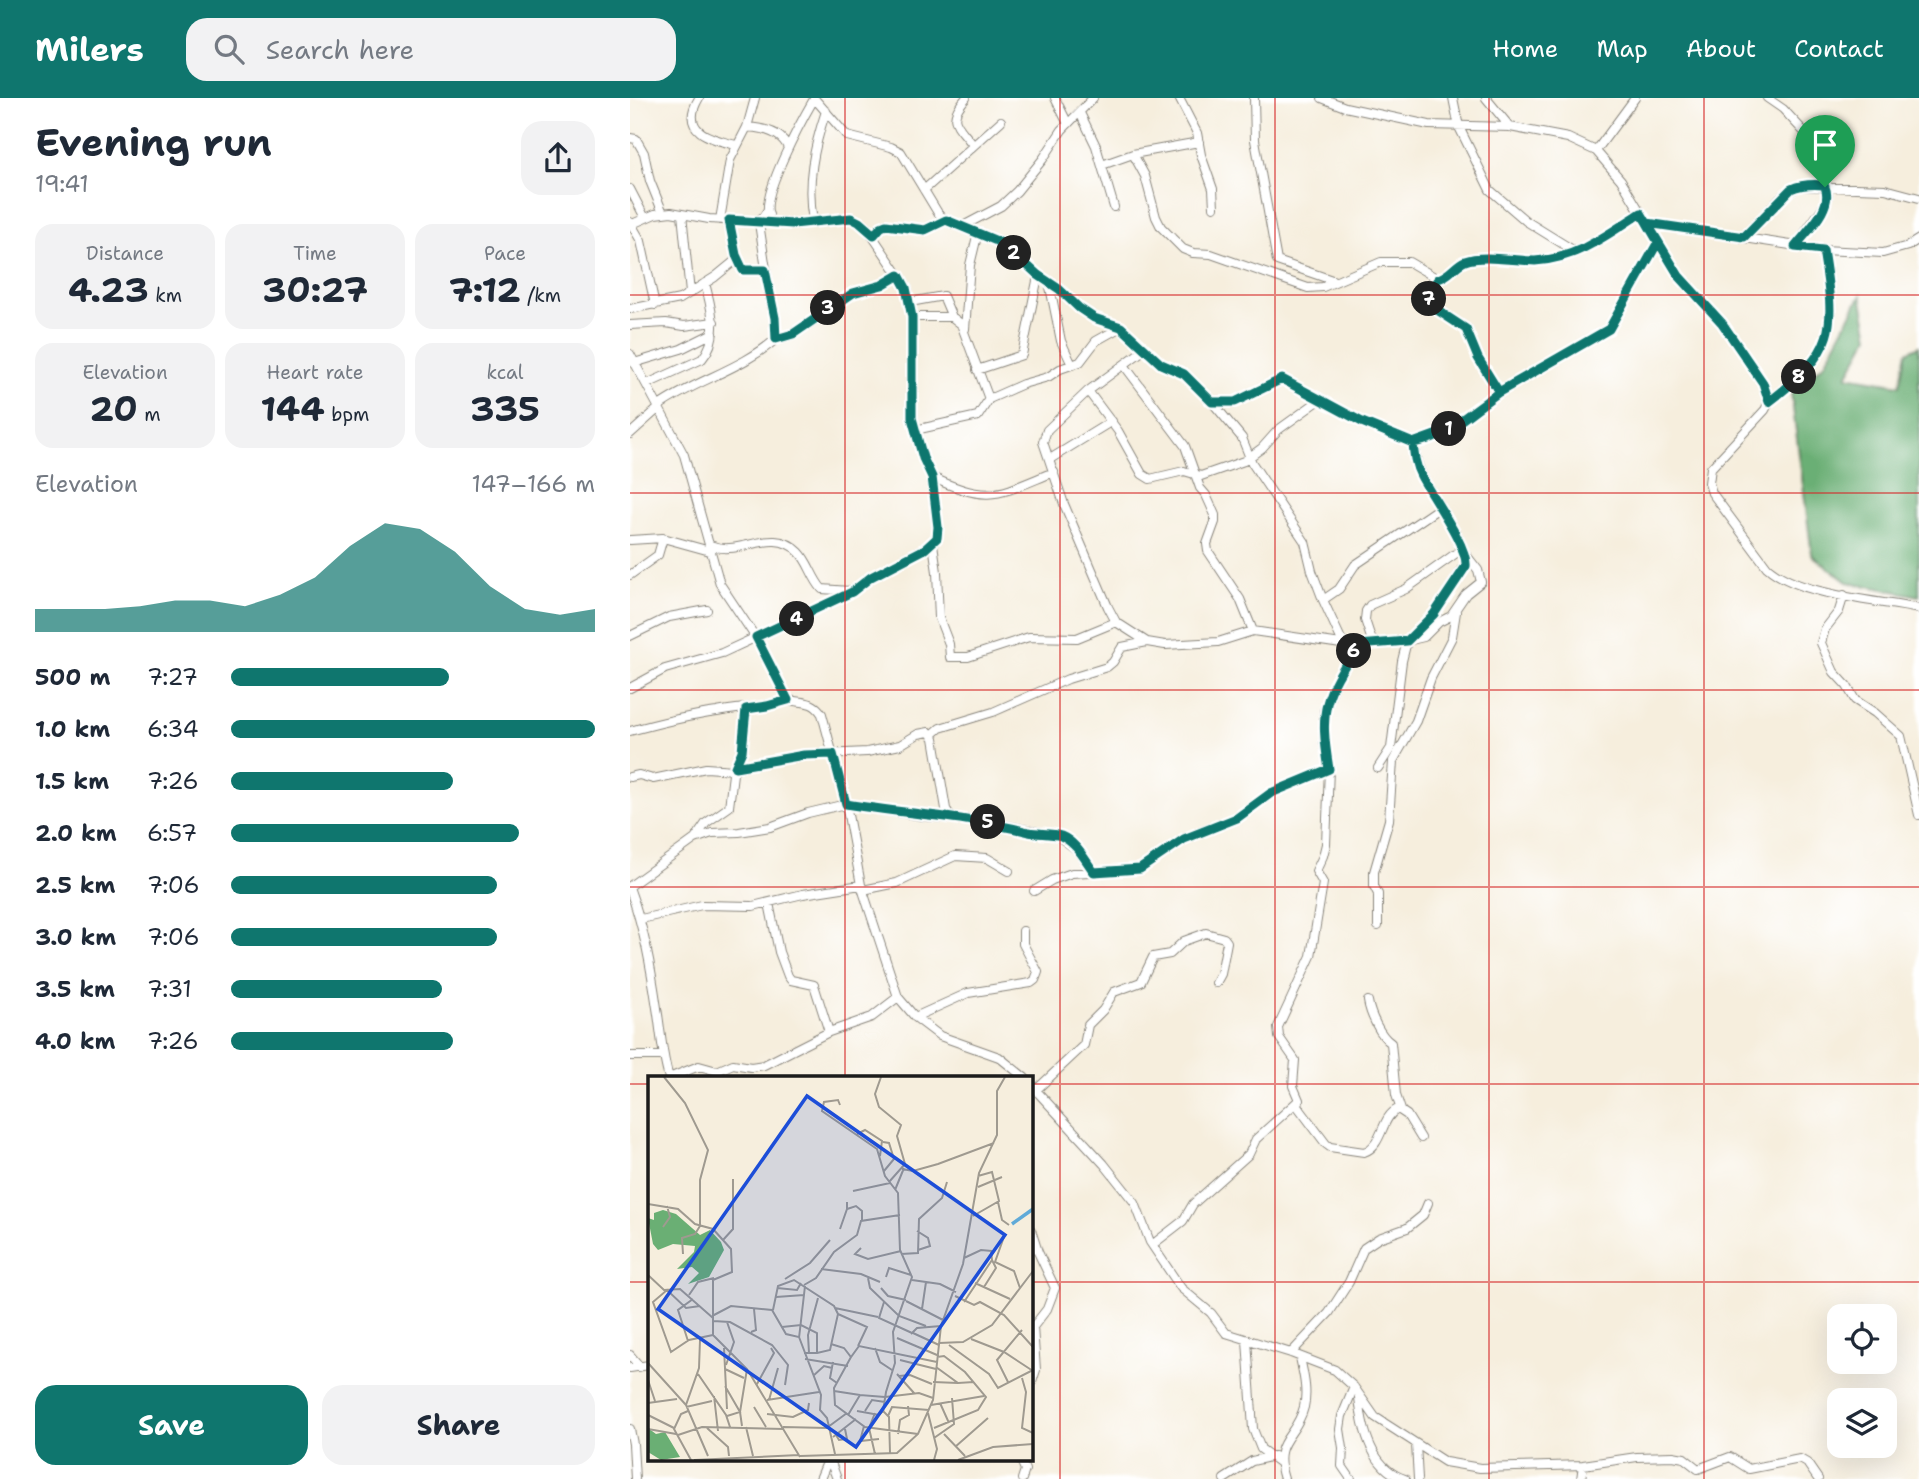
<!DOCTYPE html>
<meta charset="utf-8">
<style>
:root{--surface:#fff;--page:#f2f2f3;--text:#1f2937;--muted:#747a83;--accent:#0f766e}
body{margin:0;font-family:"Shantell Sans",sans-serif;background:var(--page);color:var(--text);height:100vh;display:flex;flex-direction:column;font-size:26px;white-space:nowrap}
*{box-sizing:border-box;margin:0}
p{font-size:23px;color:var(--muted)}
.icon{flex:none;width:38px;height:38px;fill:none;stroke:currentColor;stroke-width:2;stroke-linecap:round;stroke-linejoin:round}
.map{position:relative;flex:1;overflow:hidden}
.side{display:flex;flex-direction:column;background:var(--surface);width:630px}
.side>*{flex:none}
.buttons{position:absolute;left:1197px;top:1206px;display:grid;gap:14px}
.buttons a{display:grid;place-items:center;width:70px;height:70px;border-radius:14px;background:var(--surface);box-shadow:0 7px 28px #0002;font-size:35px}
.pin{position:absolute;display:grid;place-items:center;width:60px;height:60px;color:#fff;margin:-72px -30px;border-radius:50% 50% 50% 0;rotate:-45deg;box-shadow:0 0 7px #0007}
.pin .icon{rotate:45deg}
.km{position:absolute;width:35px;height:35px;margin:-18px;border-radius:50%;background:#222;color:#fff;font-size:19px;line-height:35px;text-align:center}
.round{display:grid;place-items:center;flex:none;width:74px;height:74px;border-radius:21px;background:var(--page)}
.summary{display:flex;align-items:center;justify-content:space-between;height:119px;padding:0 35px}
h1{font-size:38px;font-weight:700;line-height:52px}
.figures{display:grid;grid-template-columns:repeat(3,1fr);gap:10px;height:119px;padding:7px 35px}
.figures div{display:grid;align-content:center;border-radius:18px;background:var(--page);text-align:center}
.figures b{font-size:35px;font-weight:700}
.figures small{font-size:19px;font-weight:400}
.figures p{font-size:19px}
.chart{height:196px;padding:14px 35px}
.chart p{display:flex;justify-content:space-between}
.chart svg{width:100%;height:126px;margin-top:7px;fill:var(--accent);opacity:.7}
.action{display:flex;gap:14px;margin-top:auto;padding:14px 35px}
.action a{flex:1;height:80px;border-radius:21px;background:var(--accent);color:#fff;font-size:28px;font-weight:700;line-height:80px;text-align:center}
.action a+a{background:var(--page);color:var(--text)}
ul{padding:0 35px;list-style:none;font-size:23px}
li{display:grid;grid-template-columns:112px 84px 1fr;align-items:center;height:52px}
li i{height:18px;border-radius:9px;background:var(--accent)}
header{display:flex;align-items:center;gap:42px;box-sizing:border-box;height:98px;padding:0 35px;background:var(--accent);color:#fff}
header strong{font-size:33px}
nav{display:flex;gap:38px;margin-inline-start:auto;font-size:24px}
.search{width:490px;height:63px;background:var(--page);display:flex;align-items:center;gap:18px;box-sizing:border-box;padding:0 24px;border-radius:21px;color:var(--muted);font-size:26px}
main{display:flex;flex:1;min-height:0}
.map>svg:first-child{display:block}
.forest{fill:#6aaf74;stroke:#436648;stroke-width:2}
.lines{fill:none;stroke-linecap:round;stroke-linejoin:round}
.minor-casing{stroke:#89857c;stroke-width:10}
.minor{stroke:#fff;stroke-width:8}
.route-casing{stroke:#fff;stroke-width:14}
.route{stroke:#0f766e;stroke-width:9}
.grid{fill:none;stroke:#d62828;stroke-width:2;stroke-opacity:0.55}
.inset-river{fill:none;stroke:#60aad8;stroke-width:3.5}
.inset-road{fill:none;stroke:#9f9a90;stroke-width:2}
.view{fill:#1d4ed8;fill-opacity:0.15;stroke:#1d4ed8;stroke-width:3.5}
.inset-edge{fill:none;stroke:#1c1c1c;stroke-width:3.5}
</style>
<header>
<strong>Milers</strong>
<div class="search"><svg class="icon" aria-label="search" viewBox="0 0 24 24"><circle cx="10" cy="10" r="6"/><path d="M15 15l6 6"/></svg>Search here</div>
<nav><a>Home</a><a>Map</a><a>About</a><a>Contact</a></nav>
</header>
<main>
<section class="side">
<div class="summary"><div><h1>Evening run</h1><p>19:41</p></div><a class="round"><svg class="icon" aria-label="share" viewBox="0 0 24 24"><path d="M12 15V3M7 8l5-5 5 5M5 13v7h14v-7"/></svg></a></div>
<div class="figures">
<div><p>Distance</p><b>4.23<small> km</small></b></div>
<div><p>Time</p><b>30:27</b></div>
<div><p>Pace</p><b>7:12<small> /km</small></b></div>
</div>
<div class="figures">
<div><p>Elevation</p><b>20<small> m</small></b></div>
<div><p>Heart rate</p><b>144<small> bpm</small></b></div>
<div><p>kcal</p><b>335</b></div>
</div>
<div class="chart"><p><span>Elevation</span>147–166 m</p>
<svg viewBox="0 0 160 44" preserveAspectRatio="none"><path d="M0 44V36L10 36L20 36L30 35L40 33L50 33L60 35L70 31L80 25L90 14L100 6L110 8L120 16L130 28L140 36L150 38L160 36V44z"/></svg>
</div>
<ul>
<li><b>500 m</b>7:27<i style="width:60%"></i></li>
<li><b>1.0 km</b>6:34<i style="width:100%"></i></li>
<li><b>1.5 km</b>7:26<i style="width:61%"></i></li>
<li><b>2.0 km</b>6:57<i style="width:79%"></i></li>
<li><b>2.5 km</b>7:06<i style="width:73%"></i></li>
<li><b>3.0 km</b>7:06<i style="width:73%"></i></li>
<li><b>3.5 km</b>7:31<i style="width:58%"></i></li>
<li><b>4.0 km</b>7:26<i style="width:61%"></i></li>
</ul>
<div class="action"><a>Save</a><a>Share</a></div>
</section>
<div class="map">
<svg width="1289" height="1381" viewBox="0 0 1289 1381">
<rect width="100%" height="100%" fill="#fff"/>
<filter id="ink" filterUnits="userSpaceOnUse"><feTurbulence type="fractalNoise" baseFrequency=".0143" numOctaves="2"/><feDisplacementMap in="SourceGraphic" scale="14" xChannelSelector="R" yChannelSelector="G"/><feConvolveMatrix kernelMatrix="1 2 1 2 8 2 1 2 1" color-interpolation-filters="sRGB"/></filter>
<filter id="wash" filterUnits="userSpaceOnUse"><feTurbulence type="fractalNoise" baseFrequency=".00686" numOctaves="4" result="noise"/><feDisplacementMap in="SourceGraphic" scale="28" xChannelSelector="R" yChannelSelector="G"/><feGaussianBlur stdDeviation="1.57" result="paint"/><feColorMatrix in="noise" values="0 0 0 0 0 0 0 0 0 0 0 0 0 0 0 0 0 1.4 0 .05"/><feComposite in="paint" operator="in"/></filter>
<g filter="url(#wash)">
<rect width="100%" height="100%" fill="#f6eedd"/>
<path class="forest" d="M1231,197L1239,238L1217,278L1270,287L1277,254L1289,248V498L1217,484L1182,457L1161,295L1195,265Z"/>
</g>
<g filter="url(#ink)">
<g class="lines">
<defs>
<path id="minor" d="M69,0C49,33 80,41 106,47
M184,0L217,38L261,49L271,54L308,115L316,123L374,146L408,178L429,191L449,210L464,220L491,229L531,266L554,276L582,304H605L652,281L732,324L783,345L816,333L869,294L979,231L1028,144
M336,0C316,23 327,25 343,47
M425,0L438,26
M549,0L567,35L571,57L583,91L584,109
M624,0L625,42L647,163L705,183
M692,0L715,9L799,27L880,29L938,40L966,53L991,82L1049,178L1092,225L1133,285L1139,304L1135,312L1081,370L1079,385L1082,395L1137,469C1170,498 1245,502 1289,511
M823,0L829,29L860,92L896,123L946,154
M856,0L880,29
M1137,0L1153,11L1178,38L1198,54L1193,76L1198,97L1196,105L1165,149
M450,15L466,48L484,109
M117,29C133,30 152,34 158,50
M0,40L6,41L14,55L20,83L33,115
M966,53L1005,0
M503,56L515,78L526,119L531,129L553,151L563,155L581,156L678,190L693,189L751,164H779L808,181
M472,67L503,56L569,44
M0,91L15,120
M294,92L371,23
M52,116L60,195
M139,117C130,98 173,20 184,1
M90,122L100,62L117,29L125,0
M99,122L106,157L113,172H135
M183,123C176,85 184,49 196,13
M0,124L11,143L25,207
M1017,125L1193,152L1253,155L1278,148L1289,141
M0,127L25,116L41,114L79,121L163,126L221,120L237,130L277,189L282,219V320L293,360L302,379
M333,128L371,108L387,93L413,61L432,32L463,0
M244,137L251,129L256,127L295,132L316,123
M1114,139L1151,99L1169,88L1255,91L1289,100
M419,184L431,243L442,267
M280,204L313,198L322,219
M0,211L50,201L85,179L107,161
M282,219H322L331,226L359,301
M0,227L36,225L54,228L84,224
M335,231L340,167L348,134
M146,241L163,236L223,195L252,187L269,177
M515,251L458,293L488,333L512,376L520,381L554,373L571,378L614,363L632,350L648,332L691,301
M0,256L54,357L90,486L130,546L158,602C173,605 183,602 192,616L216,706L231,787L268,899L285,919L310,938L369,959L395,980
M4,265L51,251L83,235
M494,267L555,348L570,390L576,397L585,417V424L577,446L578,453L610,501L623,533
M347,272L392,257L408,178
M17,286L72,261C91,239 81,210 75,185
M458,293L417,332L413,344L434,406L478,509L486,524L517,544L535,547L588,544L623,533L718,547L777,543L804,516L837,464C826,420 789,395 783,345
M869,294L848,260L837,231L798,206L808,181C820,178 825,167 835,163C852,156 885,163 905,163C946,161 977,137 1011,115
M582,304L612,340L622,365L675,444L682,473L693,502L711,541L717,546
M1139,304C1207,251 1206,234 1193,152
M29,308C66,282 112,271 146,241L145,220L140,198L129,125L137,113
M285,332L348,318L359,301L393,286L418,279L430,271L450,264L466,243L491,229
M0,336L30,309
M420,361L482,323
M0,442L33,440L80,453
M303,446L307,474L309,520L319,546L320,559H338L399,539L447,540L486,524
M80,447C109,460 142,427 169,454C179,464 182,480 192,491L219,493
M0,477L28,457L33,440
M1214,497L1209,513L1195,531L1191,545L1204,574L1217,588L1225,602L1245,615L1271,638L1289,717
M693,502L709,491L725,467L809,410
M0,538L39,519L77,512
M743,546L735,522L736,513L740,507L776,491L832,451
M0,590L35,571L92,555L172,518L222,494L241,479L303,446L308,435L302,379C359,407 369,396 424,374
M0,633C29,625 57,618 87,614C112,609 133,610 158,602
M302,637L310,630L363,614L438,581L477,569L483,564L492,549L517,544
M105,669L174,657L237,654L270,647L288,636L299,634L304,640L316,711L321,719
M748,670L761,650L772,563L777,543L794,539L809,524L821,518L836,496L851,484L848,472L837,458
M0,679L9,677L23,681L76,670L104,672
M65,741L82,735L109,734L140,729L178,715L216,706L292,718L353,723L428,738L449,753L464,774
M0,788L65,741L76,725L99,709L103,676L112,653L116,611
M0,792C14,830 21,869 27,910C31,934 32,957 39,980
M233,792L267,785L325,758L357,760L379,773
M404,793L422,782L442,775L510,771L554,741L607,720L641,695L699,671
M139,805L149,854L158,878L161,882L184,887L199,934
M11,821L72,807L123,808L173,796L231,787
M748,828V796L744,788V774L759,722L763,663L786,623L801,580L822,539L826,514
M738,903C740,916 750,938 761,945L766,997L771,1012
M285,919L338,895L401,885L405,882L408,874L393,846V833
M0,958H33
M39,980L69,968L87,973L103,966L121,969L134,967L199,934L242,919L268,899
M401,987L474,1066L505,1105L520,1144L551,1190L581,1215L596,1235L661,1255L705,1272L724,1289L745,1319L815,1364L850,1370L953,1367L1007,1359L1043,1358L1054,1360L1068,1371L1100,1359L1119,1371L1170,1361L1177,1365L1188,1381
M406,992L454,947L458,927L473,912L484,894L511,884L523,859L540,856L554,843L576,835L594,840L597,844L591,876L586,885
M666,1006L696,1046L700,1049L734,1054C754,1047 750,1019 768,1011L777,1017L791,1040
M401,1132L408,1154L425,1190L417,1211L403,1229L406,1272L401,1287
M522,1147L553,1123L563,1106L619,1056L626,1041L669,1002L663,988L665,962L649,939L648,929L681,858L693,785L686,773L693,758L696,746L699,671L694,643V613L710,575L728,547
M617,1242L623,1331L631,1351L650,1365
M661,1255L699,1215L719,1184L734,1150L749,1140L777,1130L793,1117L798,1105
M0,1257L10,1269
M0,1270L19,1267
M729,1299C732,1330 741,1371 775,1381
M0,1331L3,1346L5,1381
M786,1346L788,1381
M200,1362L207,1381
M391,1362L395,1372L392,1381
M190,1381L198,1362
M594,1381L622,1363L644,1358
M654,1381C641,1341 666,1341 674,1309C678,1292 673,1275 670,1259
M721,1381L712,1368L713,1350L710,1331L712,1318L724,1289
M951,1381L953,1367"/>
</defs>
<use href="#minor" class="minor-casing"/>
<use href="#minor" class="minor"/>
</g>
</g>
<g class="lines" filter="url(#ink)">
<defs>
<path id="route" d="M1195,89L1194,87C1183,86 1172,86 1161,91L1114,139L1017,125L1028,144L979,231L869,294L816,333L783,345L732,324L652,281L605,304H582L554,276L531,266L491,229L464,220L449,210L429,191L408,177L374,146L316,122L295,132L256,127L251,129L244,137L229,124L221,120L163,126L99,122L106,157L113,172H135L145,220L146,241L163,236L223,195L252,187L269,177L276,190L282,219V320L293,360L302,379L308,429L307,440L295,451L241,479L222,494L126,539L158,602L137,608L116,611L112,653L105,669L174,657L203,656L216,706C278,716 339,719 399,734C409,736 421,735 431,738C446,744 455,762 464,774L510,771L554,741L607,720L641,695L699,671C689,611 694,598 728,547L777,543L804,516L836,468C838,448 801,398 791,378C785,367 784,356 783,345C796,343 810,337 821,330L869,294L848,260L836,231L798,206L808,181C820,178 825,167 835,163C852,156 885,163 905,163C946,161 977,137 1011,115L1049,178L1092,225L1133,285L1139,304C1207,251 1206,233 1193,152L1165,149C1176,134 1204,110 1195,89"/>
</defs>
<use href="#route" class="route-casing"/>
<use href="#route" class="route"/>
</g>
<path class="grid" d="M215,0V980M430,0V1381M645,0V1381M859,0V1381M1074,0V1381M0,197H1289M0,395H1289M0,592H1289M0,789H1289M0,986H19M401,986H1289M0,1184H19M401,1184H1289M215,1362V1381"/>
<g transform="translate(18 978)">
<rect width="385" height="385" fill="#f6eedd"/>
<path d="M15,134L28,138L52,159L62,154L73,166L76,174L61,201L40,208L51,197L44,191L29,193L46,176L47,170L25,168L10,174L5,168L0,142L6,144V137ZM0,352L8,358L17,356L32,381L13,384L0,376Z" fill="#6aaf74"/>
<path class="inset-river" d="M364,148L385,133"/>
<path class="inset-road" d="M16,1L37,27L60,74L52,104V150L47,158L34,162L35,178M233,1L227,18L231,31L253,49L249,60L257,88L241,106M192,29L190,24L176,26L174,35L229,73L237,100L250,117L252,174L264,201L245,256L247,287L238,316L235,335L241,341L242,377M209,58L217,54L234,65L232,80M235,66L241,67L246,83L236,95M254,93L265,95L290,88L346,67M330,111L354,101M247,114L256,92M205,115L242,107M199,126V133L208,130L214,135V145M350,126L354,144L361,149M0,128L30,133L47,148L65,153L83,173L84,196L65,204V259L99,293L152,381M325,140L351,125L344,96L330,100M15,151L22,141L19,130M192,153L199,133M269,155L280,162L282,170L270,174M357,158L347,186L366,195L372,212M75,164L85,153V103M213,172L207,178L220,183L253,175M253,178L270,177L271,143L294,122L299,106M316,182L333,174L344,175M173,193L213,198L232,206M0,199L16,214L32,213L65,242M238,201L241,192L263,199M220,202L222,212L251,240L278,250M137,203L162,187L182,164M264,204L292,208L308,216M327,207L362,223M156,209L168,202L186,176L209,159L213,145L252,139M336,211L348,192L344,184M129,212L149,214L153,207M233,212L240,220L258,224M41,219L50,206L66,202M307,220L326,229L332,226L356,239L385,271M128,221L156,219M258,225L295,244M236,226L231,242L264,257M316,226L344,184L343,175M52,230L38,232L19,214L5,226L23,276L41,264L65,259M187,232L230,241M274,233L278,206M125,234L130,210L146,204L186,230L190,238L182,274L169,277M190,238L219,251L210,270M66,239L83,230L124,234L138,258L151,261L173,319L172,334L179,342L187,378M65,245L82,246L124,269L140,289L137,309M134,251L153,249L169,257V277H156M103,256L108,254L106,233M265,257L291,269M263,258L269,252L293,250M151,262L157,210M249,262L289,279M323,263L356,276L385,295M52,264L51,292L38,329L60,380M40,265L30,234L45,223M291,267L315,266L344,249L385,195M183,268L196,272L203,281L211,270L289,286M301,269L341,298L350,312L385,294M76,272L79,333M227,272L232,286L244,294M161,277L160,259L170,222M203,281L186,312L187,329L217,351L270,358M157,283L200,290M252,284L288,293M185,286L182,302L189,307M0,287L38,329M78,289L86,266L79,246M288,291L310,307L326,306M77,293L96,302M50,298L78,339L82,351M249,298L266,317M165,300L176,290L184,292M251,300L262,299L284,308M374,302L378,316L374,352L385,357M0,304L7,325M285,306L310,307M360,306L349,284L374,254M109,308L126,277L123,272M77,310L92,336L79,340M186,315L212,319M66,320L70,355M237,321L271,317L285,322M119,324L171,316M121,324L130,292M0,327L29,323M292,327L301,347M283,329L336,320M38,331L64,325M106,331L118,351M40,335L33,338L26,353L43,384M209,335L231,339L236,334M217,335L224,324L237,326M227,337L221,352L227,378M280,337L289,373L286,384M119,338L145,341L160,334L161,327M0,339L26,352M200,339L212,319L237,321M240,340L244,331L281,334M94,350L92,336L99,293M216,350L212,365L231,363M98,351L105,380M135,351L180,352M180,351L199,337M59,352L80,371L81,380M286,352L330,334L338,321L317,296L296,280L289,281M0,353L28,358M250,358L252,344L261,339L260,330M296,358L317,380M30,359L54,351L136,353M188,359L191,364L199,363L197,353M185,361L208,343M286,362L306,348L304,322M307,371L340,342M152,380L249,377L270,358L285,324L293,250L315,188L331,97L349,59V15L357,1M46,384L151,379M310,384L345,371L385,368"/>
<path class="view" d="M159,20L357,159L208,371L10,233Z"/>
<rect width="385" height="385" class="inset-edge"/>
</g>
</svg>
<div class="buttons">
<a><svg class="icon" aria-label="locate" viewBox="0 0 24 24"><circle cx="12" cy="12" r="6"/><path d="M12 2v4M12 18v4M2 12h4M18 12h4"/></svg></a>
<a><svg class="icon" aria-label="layers" viewBox="0 0 24 24"><path d="M12 4l9 5-9 5-9-5zM3 14l9 5 9-5"/></svg></a>
</div>
<div class="pin" style="left:1195px;top:89px;background:#1e9e55"><svg class="icon" aria-label="arrive" viewBox="0 0 24 24"><path d="M6 21V4h12l-3 4 3 4H6"/></svg></div>
<b class="km" style="left:819px;top:331px">1</b>
<b class="km" style="left:384px;top:155px">2</b>
<b class="km" style="left:198px;top:210px">3</b>
<b class="km" style="left:167px;top:521px">4</b>
<b class="km" style="left:358px;top:724px">5</b>
<b class="km" style="left:724px;top:553px">6</b>
<b class="km" style="left:799px;top:201px">7</b>
<b class="km" style="left:1169px;top:279px">8</b>
</div>
</main>
